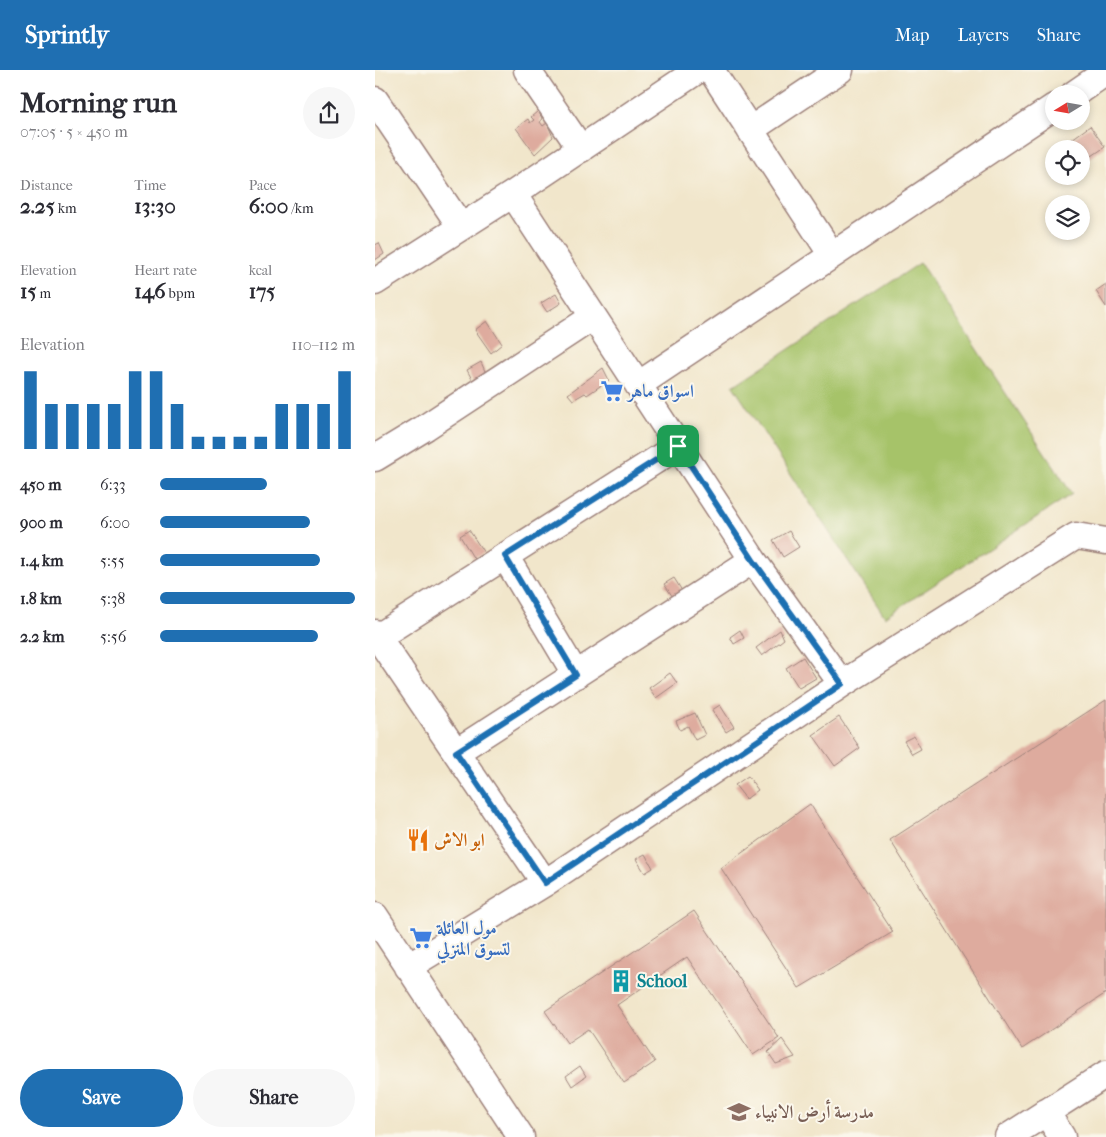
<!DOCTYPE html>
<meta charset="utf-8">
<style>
:root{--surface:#fff;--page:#f7f7f7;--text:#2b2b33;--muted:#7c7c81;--accent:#1f6fb2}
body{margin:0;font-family:"IM FELL French Canon",Amiri,serif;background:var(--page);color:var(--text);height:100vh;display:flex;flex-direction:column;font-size:19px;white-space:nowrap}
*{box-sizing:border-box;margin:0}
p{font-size:16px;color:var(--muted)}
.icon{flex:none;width:28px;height:28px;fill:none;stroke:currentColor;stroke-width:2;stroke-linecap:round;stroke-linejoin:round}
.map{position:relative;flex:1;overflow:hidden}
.sheet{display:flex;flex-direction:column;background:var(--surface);width:375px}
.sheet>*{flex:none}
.needle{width:32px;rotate:259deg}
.buttons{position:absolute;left:670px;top:15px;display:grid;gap:10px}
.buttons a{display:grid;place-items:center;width:45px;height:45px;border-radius:50%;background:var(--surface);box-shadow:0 2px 8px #0003;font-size:25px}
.pin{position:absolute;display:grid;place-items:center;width:42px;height:42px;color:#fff;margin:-21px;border-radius:10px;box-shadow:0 2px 8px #0006}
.round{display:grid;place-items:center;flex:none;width:52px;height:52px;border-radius:26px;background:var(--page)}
.head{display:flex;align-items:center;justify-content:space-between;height:85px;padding:0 20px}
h1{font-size:28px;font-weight:700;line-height:38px}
.metrics{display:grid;grid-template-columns:repeat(3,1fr);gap:8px;height:85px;padding:5px 20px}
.metrics div{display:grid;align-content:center}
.metrics b{font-size:21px;font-weight:700}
.metrics small{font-size:14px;font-weight:400}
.metrics p{font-size:14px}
.chart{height:140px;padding:10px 20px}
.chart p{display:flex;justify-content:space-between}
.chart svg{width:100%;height:90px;margin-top:5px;stroke:var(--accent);stroke-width:6}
.button{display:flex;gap:10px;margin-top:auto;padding:10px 20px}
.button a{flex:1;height:58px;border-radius:30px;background:var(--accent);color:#fff;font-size:20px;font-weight:700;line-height:58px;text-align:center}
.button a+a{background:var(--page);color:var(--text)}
ul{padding:0 20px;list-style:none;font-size:16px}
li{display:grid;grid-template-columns:80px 60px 1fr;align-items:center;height:38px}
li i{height:12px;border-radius:6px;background:var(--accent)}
header{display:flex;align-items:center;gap:30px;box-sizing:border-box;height:70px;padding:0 25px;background:var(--accent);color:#fff}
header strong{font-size:24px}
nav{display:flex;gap:28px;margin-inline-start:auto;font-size:18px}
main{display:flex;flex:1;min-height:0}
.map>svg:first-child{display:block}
.green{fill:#a6c369;stroke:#78714a}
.building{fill:#deab9e}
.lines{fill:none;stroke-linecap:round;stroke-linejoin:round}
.minor-casing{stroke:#9e827b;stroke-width:29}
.minor{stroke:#fff;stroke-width:26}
.route-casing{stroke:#fff;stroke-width:10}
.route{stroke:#1f6fb2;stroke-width:6}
.labels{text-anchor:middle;stroke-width:4;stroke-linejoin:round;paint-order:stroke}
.shop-label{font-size:18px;font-weight:bold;fill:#366cbe;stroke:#fbf7ec;text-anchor:start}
.food-label{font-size:18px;font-weight:bold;fill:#c56008;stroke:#fbf7ec;text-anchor:start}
.culture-label{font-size:18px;font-weight:bold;fill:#0d838f;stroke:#fbf7ec;text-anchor:start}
.education-label{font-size:18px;font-weight:bold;fill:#785e54;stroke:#fbf7ec;text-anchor:start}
</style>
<header>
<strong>Sprintly</strong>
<nav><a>Map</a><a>Layers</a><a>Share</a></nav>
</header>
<main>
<section class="sheet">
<div class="head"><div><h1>Morning run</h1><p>07:05 · 5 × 450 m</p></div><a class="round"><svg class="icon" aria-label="share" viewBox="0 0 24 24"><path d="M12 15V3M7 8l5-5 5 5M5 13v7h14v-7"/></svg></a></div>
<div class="metrics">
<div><p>Distance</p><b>2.25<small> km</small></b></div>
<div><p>Time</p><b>13:30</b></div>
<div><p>Pace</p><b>6:00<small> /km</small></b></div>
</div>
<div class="metrics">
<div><p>Elevation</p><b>15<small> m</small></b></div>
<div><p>Heart rate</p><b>146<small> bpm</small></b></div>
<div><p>kcal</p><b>175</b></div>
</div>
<div class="chart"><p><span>Elevation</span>110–112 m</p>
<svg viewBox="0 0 160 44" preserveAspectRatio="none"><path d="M5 44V6M15 44V22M25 44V22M35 44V22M45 44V22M55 44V6M65 44V6M75 44V22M85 44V38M95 44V38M105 44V38M115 44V38M125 44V22M135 44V22M145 44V22M155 44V6"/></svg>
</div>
<ul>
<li><b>450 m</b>6:33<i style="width:55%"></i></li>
<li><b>900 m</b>6:00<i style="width:77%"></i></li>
<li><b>1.4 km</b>5:55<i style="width:82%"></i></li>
<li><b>1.8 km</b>5:38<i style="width:100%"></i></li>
<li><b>2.2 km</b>5:56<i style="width:81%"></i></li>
</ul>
<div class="button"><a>Save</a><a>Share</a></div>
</section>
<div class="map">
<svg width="731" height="1067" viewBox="0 0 731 1067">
<rect width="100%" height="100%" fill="#fbf7ec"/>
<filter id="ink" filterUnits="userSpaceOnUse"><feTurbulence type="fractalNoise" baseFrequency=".02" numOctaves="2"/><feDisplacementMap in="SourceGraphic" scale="10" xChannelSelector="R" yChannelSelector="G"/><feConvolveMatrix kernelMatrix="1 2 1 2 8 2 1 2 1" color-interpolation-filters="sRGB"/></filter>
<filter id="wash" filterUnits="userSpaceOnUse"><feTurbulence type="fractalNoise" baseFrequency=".0096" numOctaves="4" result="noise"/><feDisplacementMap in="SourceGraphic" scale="20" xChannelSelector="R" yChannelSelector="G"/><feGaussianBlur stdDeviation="1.12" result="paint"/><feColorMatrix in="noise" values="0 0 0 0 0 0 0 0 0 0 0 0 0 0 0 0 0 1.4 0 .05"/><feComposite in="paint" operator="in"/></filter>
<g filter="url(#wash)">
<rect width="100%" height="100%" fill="#f1e6cb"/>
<path class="green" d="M545,193L697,424L510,547L358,316Z"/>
<g id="blocks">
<path class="building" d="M163,41L167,48L165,52L168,56L172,53L178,67L160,84L141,58L153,49L155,53L159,50L156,47Z
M715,56L730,77L711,90L706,82V79H704L697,69Z
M4,173L9,184L0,190V175Z
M731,214V237L721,221Z
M181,224L186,233L172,242L166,233Z
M112,251L127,274L116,283L100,260Z
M106,292L113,308L100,315L92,300Z
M228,298L234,310L212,325L210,323L198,330L193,324Z
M94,460L109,483L99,489L85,466Z
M414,461L424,477L408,487L398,470Z
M299,508L309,524L300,530L289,514Z
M365,560L369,568L359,574L355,567Z
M405,560L409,569L387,586L381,578Z
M428,587L441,608L424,618L411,598Z
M295,603L302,613L281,628L274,618Z
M731,630V923L647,979L515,770Z
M345,635L359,657L351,662L337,640Z
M320,643L330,665L320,670L313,656L305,660L301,651Z
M464,647L485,678L460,696L438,665Z
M539,666L546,679L537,684L529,671Z
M373,706L383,720L371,729L360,715Z
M435,734L518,862L424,918L346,798Z
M270,784L278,798L270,803L261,789Z
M319,841L404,968L378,985L312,887L242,935L280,992L249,1013L213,959L192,973L170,941Z
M407,969L420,987L401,994L393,982Z
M205,996L211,1006L197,1016L191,1006Z"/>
</g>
</g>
<g filter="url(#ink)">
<use href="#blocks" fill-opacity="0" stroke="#9e827b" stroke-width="1"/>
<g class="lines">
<defs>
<path id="minor" d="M152,0L206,79
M336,0L457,185
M699,24L731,2
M0,30L86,157
M375,60L465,0
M138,124L378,490L467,614
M0,212L138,124L323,0
M263,315L679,37
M0,388L51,357L218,247
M130,486L201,605
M0,563L170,813
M3,567L303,376
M81,682L378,490
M0,846L146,1067
M33,897L170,813L467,614L701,466L731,471
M671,1042L687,1067
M633,1067L731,1004"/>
</defs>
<use href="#minor" class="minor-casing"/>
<use href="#minor" class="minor"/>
</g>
</g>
<g class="lines" filter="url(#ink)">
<defs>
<path id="route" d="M303,376L378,490L467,614L170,813L81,682L201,605L130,486Z"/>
</defs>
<use href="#route" class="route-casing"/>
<use href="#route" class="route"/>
</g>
<defs>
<symbol id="supermarket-bare" viewBox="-9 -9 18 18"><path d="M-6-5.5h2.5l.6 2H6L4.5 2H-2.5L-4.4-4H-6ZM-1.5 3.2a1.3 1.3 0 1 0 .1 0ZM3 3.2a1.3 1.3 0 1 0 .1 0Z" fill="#3f7fe0" stroke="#fbf7ec" stroke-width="2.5" paint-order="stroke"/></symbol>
<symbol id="restaurant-bare" viewBox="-9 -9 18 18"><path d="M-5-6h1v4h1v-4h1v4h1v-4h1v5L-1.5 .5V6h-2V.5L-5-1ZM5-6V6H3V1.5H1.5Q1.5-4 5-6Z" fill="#e8710a" stroke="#fbf7ec" stroke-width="2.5" paint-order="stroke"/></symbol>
<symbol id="building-bare" viewBox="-9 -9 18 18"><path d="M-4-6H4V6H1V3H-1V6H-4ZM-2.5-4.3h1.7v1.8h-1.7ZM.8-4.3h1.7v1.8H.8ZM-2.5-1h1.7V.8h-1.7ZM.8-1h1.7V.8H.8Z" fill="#0f9aa8" stroke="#fbf7ec" stroke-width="2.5" paint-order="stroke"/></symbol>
<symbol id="school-bare" viewBox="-9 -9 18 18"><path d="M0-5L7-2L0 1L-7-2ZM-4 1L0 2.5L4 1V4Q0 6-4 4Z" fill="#8d6e63" stroke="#fbf7ec" stroke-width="2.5" paint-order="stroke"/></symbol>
</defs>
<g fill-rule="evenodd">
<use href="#supermarket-bare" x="221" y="305" width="32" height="32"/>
<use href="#restaurant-bare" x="27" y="754" width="32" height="32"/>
<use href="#supermarket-bare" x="30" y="852" width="32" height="32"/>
<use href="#building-bare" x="230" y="895" width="32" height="32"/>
<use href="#school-bare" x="348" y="1026" width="32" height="32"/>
</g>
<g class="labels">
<g class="shop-label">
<text x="253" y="327">اسواق ماهر</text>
<text x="62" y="864">مول العائلة<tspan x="62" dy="21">لتسوق المنزلي</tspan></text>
</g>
<g class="food-label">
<text x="59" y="776">ابو الاش</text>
</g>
<g class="culture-label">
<text x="262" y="917">School</text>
</g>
<g class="education-label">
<text x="380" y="1048">مدرسة أرض الانبياء</text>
</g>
</g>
</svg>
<div class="buttons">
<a><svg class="needle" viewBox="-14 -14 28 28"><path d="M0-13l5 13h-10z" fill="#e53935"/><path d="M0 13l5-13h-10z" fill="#7c7c81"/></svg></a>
<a><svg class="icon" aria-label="locate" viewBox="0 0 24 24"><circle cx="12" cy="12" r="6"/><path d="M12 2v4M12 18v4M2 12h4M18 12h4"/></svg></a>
<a><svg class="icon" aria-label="layers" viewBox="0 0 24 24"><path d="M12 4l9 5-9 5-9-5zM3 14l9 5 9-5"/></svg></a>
</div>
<div class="pin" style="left:303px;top:376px;background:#1e9e55"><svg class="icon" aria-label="arrive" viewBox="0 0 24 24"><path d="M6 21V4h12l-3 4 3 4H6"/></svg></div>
</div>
</main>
